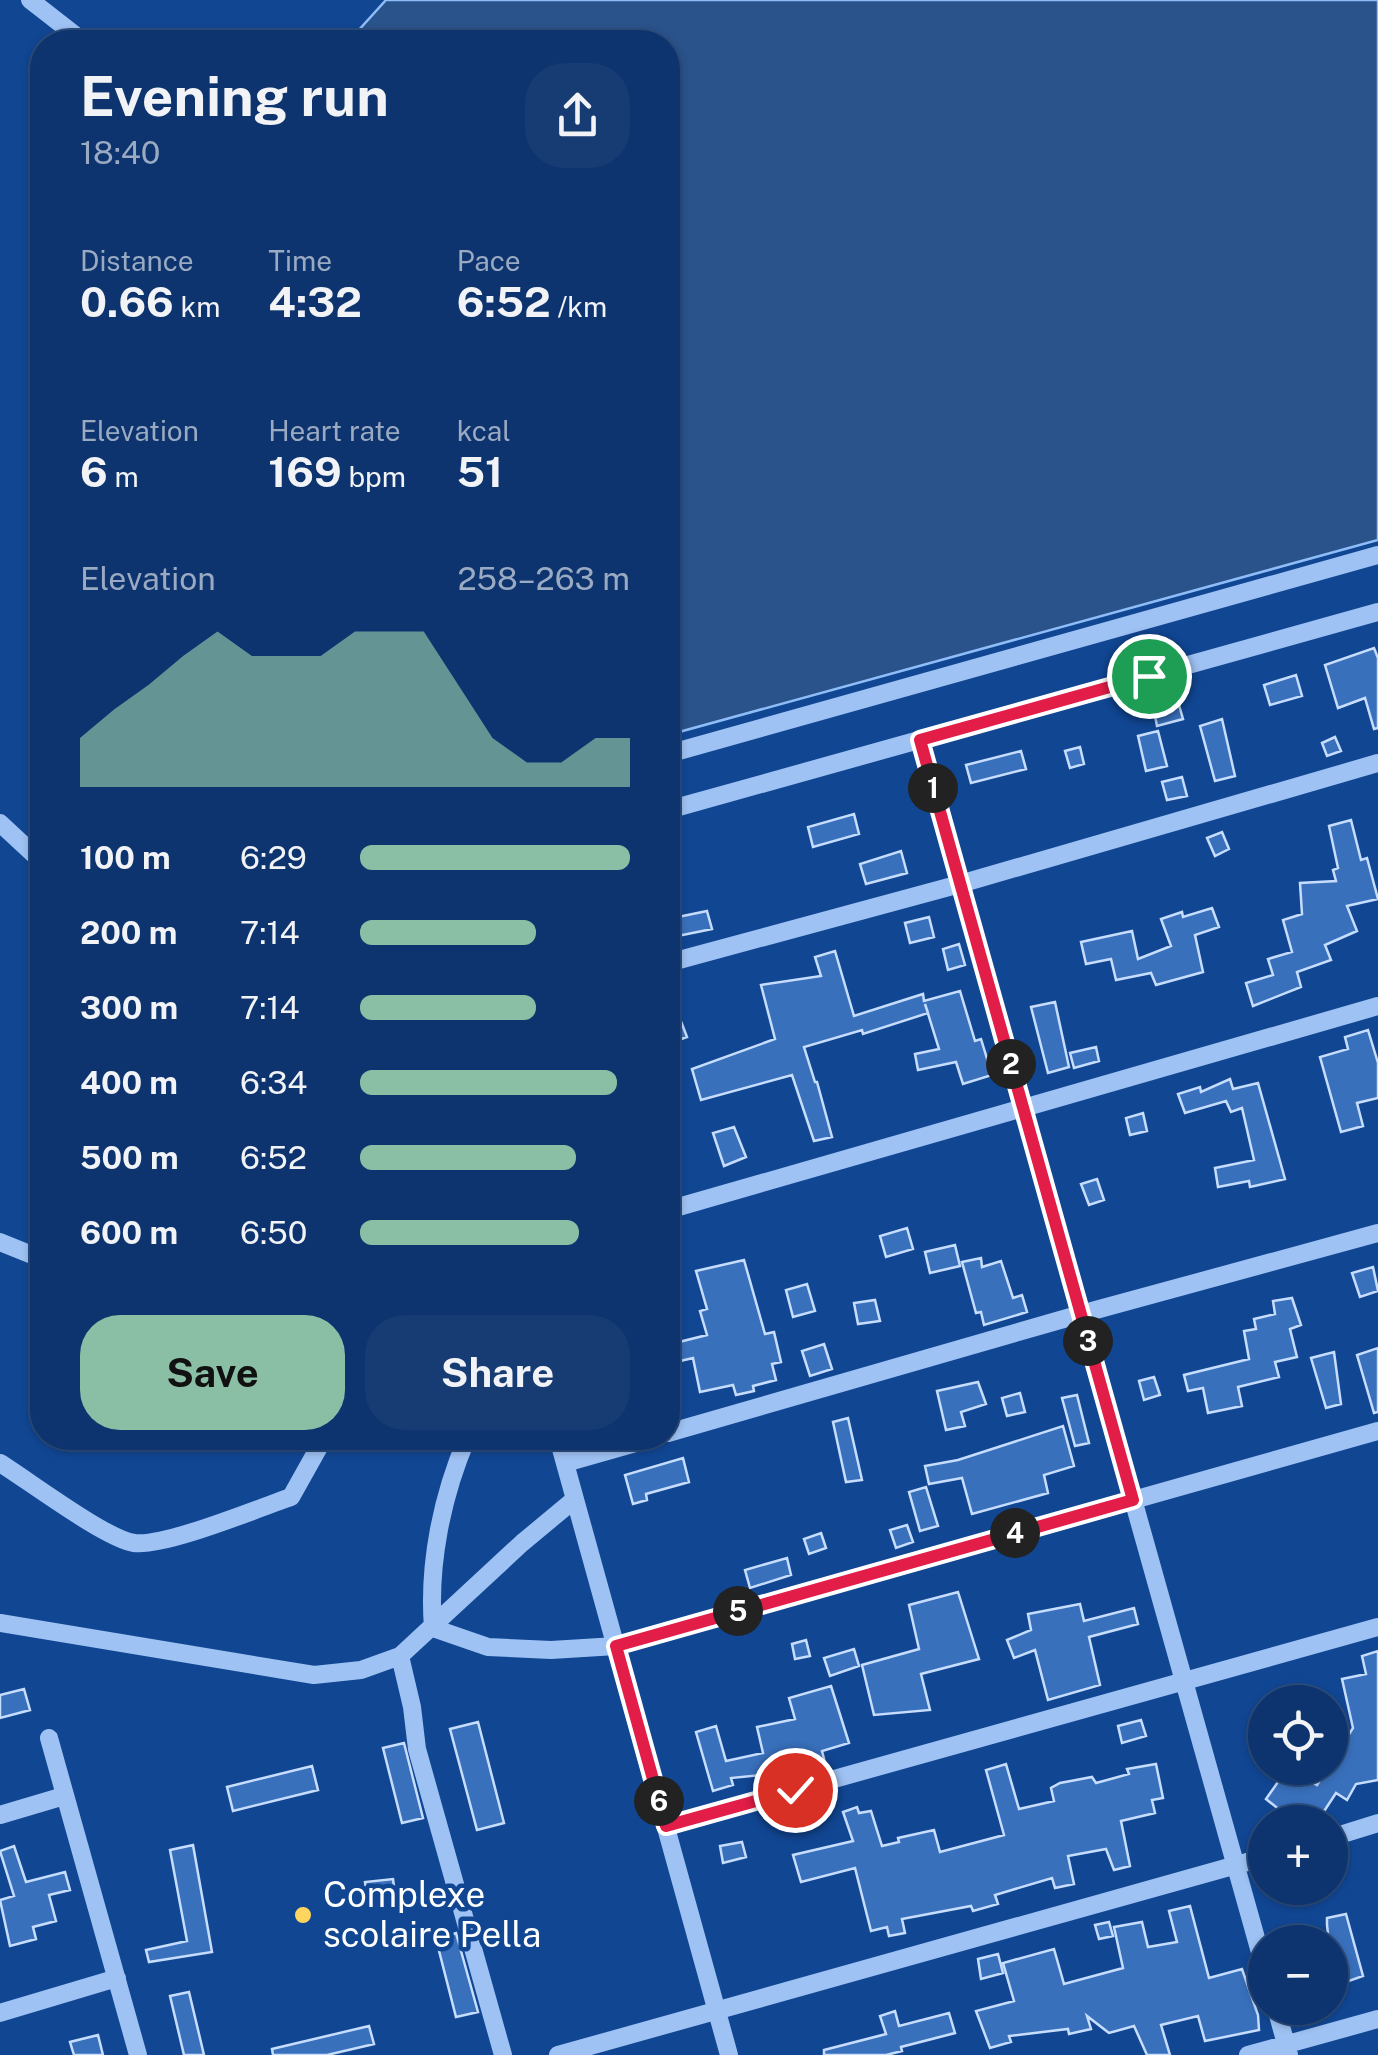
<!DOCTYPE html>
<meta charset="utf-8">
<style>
:root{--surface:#0d346e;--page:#163c73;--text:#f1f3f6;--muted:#9aaac2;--line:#2d4f81;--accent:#8abfa5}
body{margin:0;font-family:"Public Sans",sans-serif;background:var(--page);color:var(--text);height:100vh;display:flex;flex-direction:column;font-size:38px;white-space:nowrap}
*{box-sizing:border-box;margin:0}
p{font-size:32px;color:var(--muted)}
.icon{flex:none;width:55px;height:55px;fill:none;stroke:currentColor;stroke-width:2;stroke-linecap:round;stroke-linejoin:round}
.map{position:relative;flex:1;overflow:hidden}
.sheet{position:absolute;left:30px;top:30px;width:650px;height:1420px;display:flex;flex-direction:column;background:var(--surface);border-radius:40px;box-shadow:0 2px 8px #0004,0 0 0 2px var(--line)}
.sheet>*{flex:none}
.tools{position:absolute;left:1248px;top:1685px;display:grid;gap:20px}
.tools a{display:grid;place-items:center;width:100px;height:100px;border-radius:50%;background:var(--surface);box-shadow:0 2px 8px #0004,0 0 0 2px var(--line);font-size:50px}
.pin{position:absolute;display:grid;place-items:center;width:85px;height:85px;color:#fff;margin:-42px;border:5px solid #fff;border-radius:50%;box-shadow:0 2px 10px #0007}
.km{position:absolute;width:50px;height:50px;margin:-25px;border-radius:50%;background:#222;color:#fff;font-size:28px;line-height:50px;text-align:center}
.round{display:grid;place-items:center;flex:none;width:105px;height:105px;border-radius:40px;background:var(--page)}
.head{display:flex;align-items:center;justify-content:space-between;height:170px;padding:0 50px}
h1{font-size:55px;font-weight:700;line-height:75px}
.stats{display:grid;grid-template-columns:repeat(3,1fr);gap:15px;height:170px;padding:10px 50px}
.stats div{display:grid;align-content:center}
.stats b{font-size:42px;font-weight:700}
.stats small{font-size:28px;font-weight:400}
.stats p{font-size:28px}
.chart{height:280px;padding:20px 50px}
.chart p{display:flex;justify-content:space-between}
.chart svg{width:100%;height:180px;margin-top:10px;fill:var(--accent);opacity:.7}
.cta{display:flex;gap:20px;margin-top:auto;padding:20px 50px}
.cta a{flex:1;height:115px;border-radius:40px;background:var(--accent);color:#111;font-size:40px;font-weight:700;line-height:115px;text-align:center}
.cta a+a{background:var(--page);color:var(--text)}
ul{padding:0 50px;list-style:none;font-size:32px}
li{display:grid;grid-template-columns:160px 120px 1fr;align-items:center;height:75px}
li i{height:25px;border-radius:12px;background:var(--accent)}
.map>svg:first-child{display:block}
.water{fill:#2a528b;stroke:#8fbdf7;stroke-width:2.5}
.building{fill:#3970bc;stroke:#c6ddfd;stroke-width:2.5}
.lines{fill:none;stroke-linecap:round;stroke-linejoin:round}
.minor{stroke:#9ec2f3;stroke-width:18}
.route-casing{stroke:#fff;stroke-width:20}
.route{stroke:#e11d48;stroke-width:12}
.poi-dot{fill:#ffd560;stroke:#114693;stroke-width:4}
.labels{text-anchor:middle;stroke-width:9;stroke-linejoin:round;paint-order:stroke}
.poi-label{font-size:35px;fill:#fff;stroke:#114693;text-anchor:start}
</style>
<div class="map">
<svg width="1378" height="2055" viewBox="0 0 1378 2055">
<rect width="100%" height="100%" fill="#114693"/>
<path class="water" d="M386,0H1378V540L668,735V42H348Z"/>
<path class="building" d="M1374,648L1378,658V728L1374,729L1365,698L1338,708L1325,665Z
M1296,675L1302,696L1270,705L1264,685Z
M1179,705L1183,719L1157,726L1154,711Z
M1222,719L1235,776L1215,781L1200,726Z
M1158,731L1167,766L1146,771L1138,736Z
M1335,737L1341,751L1327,756L1322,743Z
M1080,747L1084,764L1070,768L1065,751Z
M1021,751L1026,769L971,783L966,765Z
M1182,777L1187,796L1167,800L1162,782Z
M854,814L859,834L813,847L808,827Z
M1351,820L1361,860L1367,858L1378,899L1347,906L1357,931L1325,945L1331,960L1297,972L1301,987L1253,1006L1246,983L1273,975L1268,959L1292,952L1283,920L1302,914L1300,883L1336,881L1333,870L1338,868L1329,826Z
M1222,832L1229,849L1215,856L1207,838Z
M901,851L907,873L866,884L860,864Z
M1212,908L1219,927L1195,935L1203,972L1156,985L1151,973L1116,980L1111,959L1086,964L1081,942L1132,931L1138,959L1171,946L1161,919L1182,912L1183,917Z
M707,911L712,929L668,938V919Z
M929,917L934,937L910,943L905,923Z
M959,944L965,965L948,970L943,949Z
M835,951L854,1016L923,994L924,1001L960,991L975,1041L981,1039L992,1075L963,1084L956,1062L918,1070L915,1054L939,1049L925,1004L928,1013L863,1034L862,1030L804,1047L815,1082H817L832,1137L814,1141L792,1075L701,1100L692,1069L775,1039L761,985L821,976L815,957Z
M669,990L687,1037L668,1044V991Z
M1055,1002L1069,1067L1048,1073L1031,1007Z
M1368,1030L1378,1063V1098L1357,1103L1363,1126L1341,1132L1320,1057L1348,1049L1345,1037Z
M1096,1047L1099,1061L1074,1068L1070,1053Z
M1230,1079L1233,1089L1258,1083L1285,1179L1250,1187L1249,1181L1218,1187L1215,1168L1254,1160L1242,1108L1231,1112L1226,1101L1185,1113L1178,1094L1200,1087L1201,1092Z
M1143,1113L1147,1131L1130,1135L1126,1118Z
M734,1127L746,1157L724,1166L713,1133Z
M1097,1179L1104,1200L1089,1205L1081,1184Z
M907,1228L913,1249L886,1257L880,1236Z
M955,1245L960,1266L930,1273L925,1252Z
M981,1258L982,1267L1001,1261L1013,1298L1022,1295L1027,1312L984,1325L981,1312L976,1313L962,1262Z
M744,1260L765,1334L774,1332L781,1362L772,1364L776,1380L753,1386L754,1391L736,1395L733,1385L700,1392L693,1358L676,1362L671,1344L707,1335L700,1311L707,1309L696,1271Z
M1373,1267L1378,1291L1360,1297L1352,1273Z
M807,1284L815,1311L793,1317L786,1290Z
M1292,1298L1301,1325L1290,1329L1297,1357L1275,1362L1279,1377L1238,1387L1242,1406L1208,1413L1203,1388L1188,1391L1184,1375L1249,1359L1244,1331L1256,1329L1254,1319L1275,1314L1273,1301Z
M875,1300L880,1321L858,1324L854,1303Z
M824,1344L832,1369L810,1376L802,1351Z
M1378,1348V1412L1374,1413L1357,1355Z
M1334,1352L1341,1404L1326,1408L1311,1358Z
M1154,1377L1160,1395L1144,1400L1139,1381Z
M978,1382L986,1404L961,1412L965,1426L946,1430L937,1391Z
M1020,1393L1025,1412L1007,1416L1002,1398Z
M1077,1395L1089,1443L1075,1446L1062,1398Z
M848,1418L862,1480L846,1482L833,1422Z
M1063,1426L1074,1466L1044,1475L1048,1493L972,1514L962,1478L929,1484L925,1466L958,1460Z
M683,1458L689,1482L646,1494L647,1500L633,1504L625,1475Z
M926,1487L938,1526L920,1531L909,1492Z
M907,1525L913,1542L896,1548L890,1530Z
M821,1533L826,1548L809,1554L804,1539Z
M787,1558L791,1575L750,1588L745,1570Z
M958,1592L979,1659L921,1674L930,1710L874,1715L862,1665L919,1649L909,1605Z
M1080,1604L1084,1621L1134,1608L1138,1624L1089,1637L1100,1685L1048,1700L1035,1650L1014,1658L1007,1640L1031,1630L1028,1614Z
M806,1640L810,1656L795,1659L792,1644Z
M854,1649L859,1666L830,1676L824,1658Z
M1378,1651V1780L1356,1784L1347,1800L1336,1793L1317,1822H1305L1287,1812L1286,1815L1266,1799L1285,1772L1304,1785L1308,1780L1317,1785L1353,1728L1342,1679L1366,1674L1362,1656Z
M831,1686L849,1743L822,1751L825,1763L793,1772L731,1778L733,1785L713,1791L696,1732L716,1726L726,1761L763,1753L757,1727L795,1719L789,1698Z
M24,1689L30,1710L0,1718V1695Z
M1141,1720L1146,1736L1122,1743L1118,1726Z
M478,1722L504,1823L477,1830L450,1729Z
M404,1743L423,1818L402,1823L383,1748Z
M1006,1764L1019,1809L1054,1801L1051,1788L1060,1783L1092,1777L1096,1783L1129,1774L1127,1769L1156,1764L1163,1798L1152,1800L1155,1813L1121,1821L1130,1866L1114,1870L1106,1849L1068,1856L1074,1884L1055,1888L1052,1878L995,1895L998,1904L973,1911L971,1906L902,1919L905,1933L889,1936L887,1927L871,1931L855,1868L801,1882L793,1855L853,1841L843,1812L857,1807L859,1813L871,1811L882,1846L899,1842L898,1838L934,1830L940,1852L1004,1835L986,1770Z
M312,1766L318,1790L233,1811L227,1787Z
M742,1842L746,1857L723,1863L720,1846Z
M193,1845L212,1952L149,1962L146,1950L187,1941L170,1850Z
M14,1846L26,1882L65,1872L70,1890L49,1895L56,1921L33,1927L36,1939L10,1946L0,1900L14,1896L0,1851Z
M393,1879L396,1902L368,1905L365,1882Z
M1190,1906L1209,1978L1242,1969L1258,2015L1259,2030L1205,2041L1198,2016L1161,2025L1170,2055H1147L1134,2026L1109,2033L1087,2016L1091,2029L1069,2034L1068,2029L1009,2036L1011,2042L990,2048L976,2011L1014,2001L1003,1963L1054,1949L1064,1984L1123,1968L1114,1927L1142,1922L1148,1947L1177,1942L1169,1911Z
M1346,1914L1363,1976L1349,1981L1338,1950L1330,1952L1327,1925V1918Z
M1109,1922L1113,1936L1099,1939L1095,1925Z
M456,1933L478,2012L456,2017L436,1939Z
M998,1954L1003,1973L981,1979L978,1959Z
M189,1992L204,2055H184L170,1996Z
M895,2011L899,2026L949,2013L955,2033L901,2047L902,2051L886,2055H824V2050L886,2034L880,2016Z
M369,2026L374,2044L327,2055H273L272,2049Z
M98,2035L103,2055H74L70,2042Z"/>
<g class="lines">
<path class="minor" d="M30,0L84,42
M920,740L1265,1970
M668,754L1378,555
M668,810L1378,612
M0,823L42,862
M668,963L960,884L1378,763
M668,1210L1378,1006
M0,1242L42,1259
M668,1433L1081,1314L1378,1233
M558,1438L729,2055
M0,1463C29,1481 106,1539 134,1543C165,1547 256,1509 291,1497L324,1438
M565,1463L653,1438
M0,1623L314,1675L361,1670L400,1656L522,1543L575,1499
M433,1628L488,1647L551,1650L616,1646L1378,1431
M433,1628C428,1564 442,1496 467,1438
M400,1656L412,1707L417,1749L503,2055
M49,1738L138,2055
M0,1815L64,1796
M666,1826L1378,1627
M1330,1838L1378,1823
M1276,2008L1289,2055
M0,2013L117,1978
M558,2055L1265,1857
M1248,2055L1378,2019"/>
</g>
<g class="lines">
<defs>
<path id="route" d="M795,1790L666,1826L616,1646L1133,1500L920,740L1149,676"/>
</defs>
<use href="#route" class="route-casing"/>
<use href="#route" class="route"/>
</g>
<circle class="poi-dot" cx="303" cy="1915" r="10"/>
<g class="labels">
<g class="poi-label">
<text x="323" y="1907">Complexe<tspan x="323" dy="40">scolaire Pella</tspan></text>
</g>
</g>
</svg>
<div class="tools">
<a><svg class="icon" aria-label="locate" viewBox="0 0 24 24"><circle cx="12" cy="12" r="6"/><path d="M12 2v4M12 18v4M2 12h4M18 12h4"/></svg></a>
<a>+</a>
<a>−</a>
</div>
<div class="pin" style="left:1149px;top:676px;background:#1e9e55"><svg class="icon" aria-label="arrive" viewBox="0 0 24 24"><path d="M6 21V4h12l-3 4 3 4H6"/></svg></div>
<div class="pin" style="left:795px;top:1790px;background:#d93025"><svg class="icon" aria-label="check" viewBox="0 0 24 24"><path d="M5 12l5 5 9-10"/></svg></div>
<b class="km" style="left:933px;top:788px">1</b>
<b class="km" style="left:1011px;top:1064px">2</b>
<b class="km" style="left:1088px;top:1341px">3</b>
<b class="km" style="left:1015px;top:1533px">4</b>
<b class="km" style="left:738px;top:1611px">5</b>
<b class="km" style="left:659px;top:1801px">6</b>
<section class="sheet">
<div class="head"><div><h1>Evening run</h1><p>18:40</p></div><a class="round"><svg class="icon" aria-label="share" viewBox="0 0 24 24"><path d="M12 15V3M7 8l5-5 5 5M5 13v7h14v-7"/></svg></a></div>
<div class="stats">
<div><p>Distance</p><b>0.66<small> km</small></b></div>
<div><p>Time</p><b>4:32</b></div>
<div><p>Pace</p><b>6:52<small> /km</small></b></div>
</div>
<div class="stats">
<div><p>Elevation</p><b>6<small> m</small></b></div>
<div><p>Heart rate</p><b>169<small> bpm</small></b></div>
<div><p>kcal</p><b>51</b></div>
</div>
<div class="chart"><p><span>Elevation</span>258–263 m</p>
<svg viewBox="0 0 160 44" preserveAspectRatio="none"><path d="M0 44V32L10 25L20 19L30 12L40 6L50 12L60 12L70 12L80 6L90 6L100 6L110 19L120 32L130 38L140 38L150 32L160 32V44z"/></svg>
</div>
<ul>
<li><b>100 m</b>6:29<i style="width:100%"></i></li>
<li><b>200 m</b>7:14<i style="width:65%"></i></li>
<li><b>300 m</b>7:14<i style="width:65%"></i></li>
<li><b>400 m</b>6:34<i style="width:95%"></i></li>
<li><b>500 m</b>6:52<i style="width:80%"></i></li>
<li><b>600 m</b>6:50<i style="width:81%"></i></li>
</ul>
<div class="cta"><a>Save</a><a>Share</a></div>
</section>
</div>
